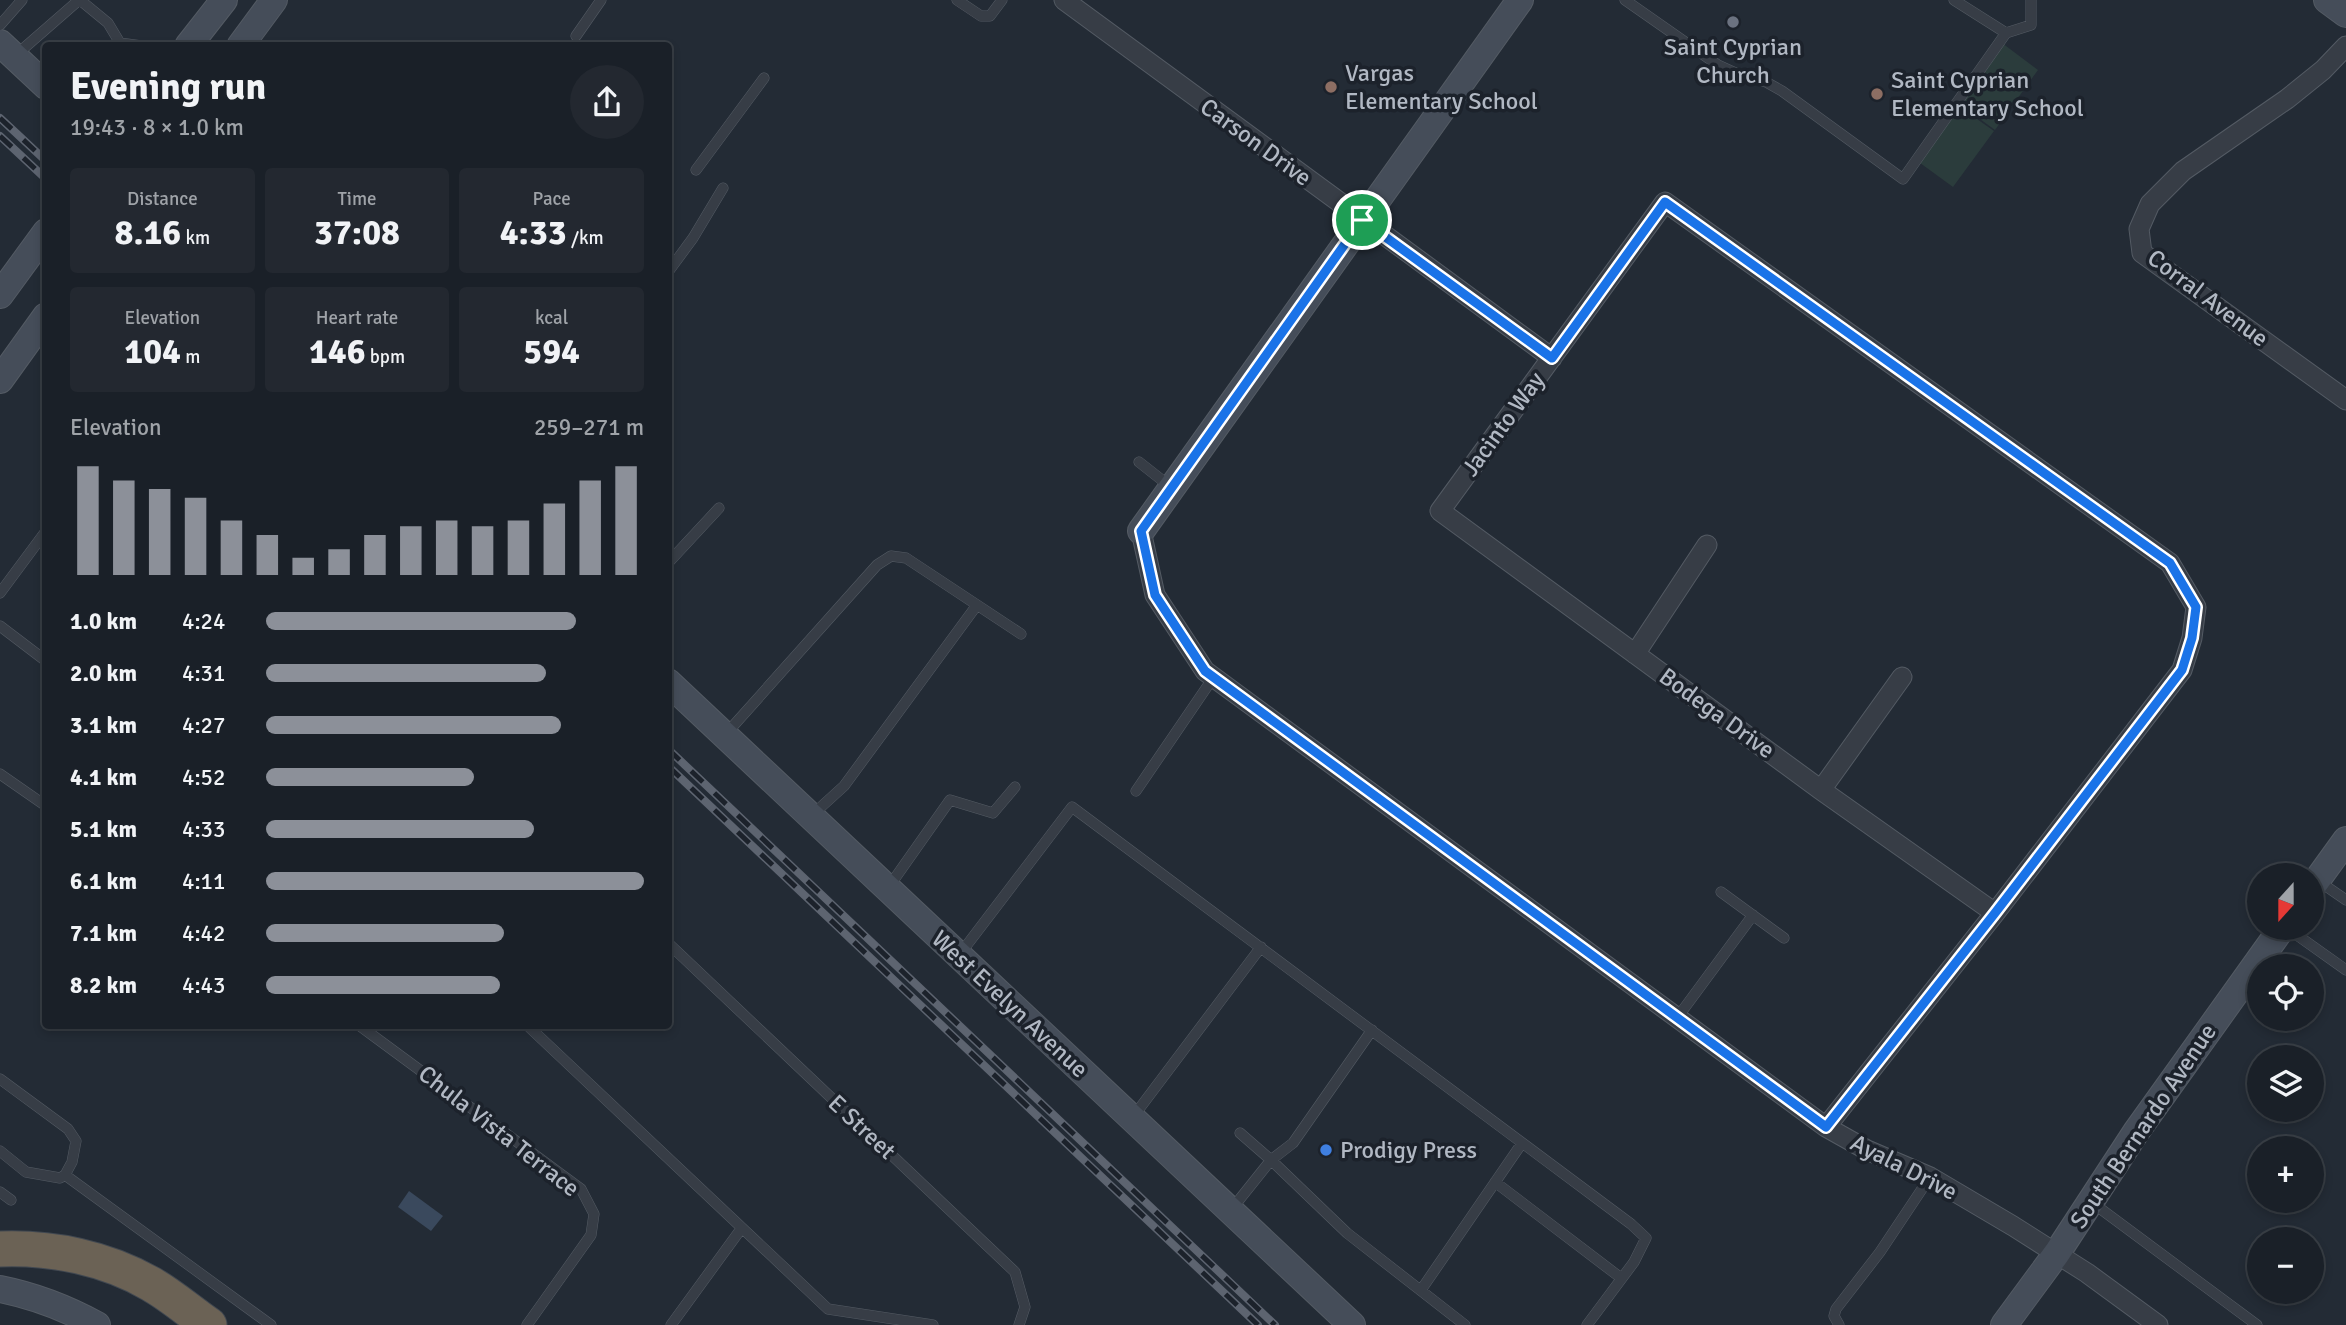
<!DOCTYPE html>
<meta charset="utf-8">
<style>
:root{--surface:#1a2028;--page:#232830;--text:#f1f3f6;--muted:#9fa3a8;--line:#383e45;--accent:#8c9099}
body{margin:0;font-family:Signika,sans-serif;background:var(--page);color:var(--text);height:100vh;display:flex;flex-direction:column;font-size:26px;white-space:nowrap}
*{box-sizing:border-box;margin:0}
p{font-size:23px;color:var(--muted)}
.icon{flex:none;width:38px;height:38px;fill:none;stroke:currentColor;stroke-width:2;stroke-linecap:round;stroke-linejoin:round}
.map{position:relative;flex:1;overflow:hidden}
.drawer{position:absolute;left:42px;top:42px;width:630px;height:987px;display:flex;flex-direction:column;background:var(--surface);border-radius:7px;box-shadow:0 4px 10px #0003,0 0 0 2px var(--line)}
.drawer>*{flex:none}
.needle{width:46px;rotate:201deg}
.tools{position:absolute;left:2247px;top:863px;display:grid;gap:14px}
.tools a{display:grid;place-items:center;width:77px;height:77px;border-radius:50%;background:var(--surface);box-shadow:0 4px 10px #0003,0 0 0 2px var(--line);font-size:35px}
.pin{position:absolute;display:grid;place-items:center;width:60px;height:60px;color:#fff;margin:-30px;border:4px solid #fff;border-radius:50%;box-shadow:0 2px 7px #0007}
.round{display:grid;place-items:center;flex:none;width:74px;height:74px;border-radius:37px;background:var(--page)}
.overview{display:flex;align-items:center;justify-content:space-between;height:119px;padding:0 28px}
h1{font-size:38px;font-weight:700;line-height:52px}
.stats{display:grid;grid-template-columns:repeat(3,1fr);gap:10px;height:119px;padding:7px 28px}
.stats div{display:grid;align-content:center;border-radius:7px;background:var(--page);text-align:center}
.stats b{font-size:35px;font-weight:700}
.stats small{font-size:19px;font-weight:400}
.stats p{font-size:19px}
.chart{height:196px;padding:14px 28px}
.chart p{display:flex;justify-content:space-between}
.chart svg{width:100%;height:126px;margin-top:7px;stroke:var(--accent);stroke-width:6}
ul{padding:0 28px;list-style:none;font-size:23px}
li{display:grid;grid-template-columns:112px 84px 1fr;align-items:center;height:52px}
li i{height:18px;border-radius:9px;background:var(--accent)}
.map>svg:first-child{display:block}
.green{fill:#2b3c3c}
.water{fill:#3a495d}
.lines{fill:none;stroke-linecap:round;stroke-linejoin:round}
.lane-casing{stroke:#545b64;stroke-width:11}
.street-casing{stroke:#545b64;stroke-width:21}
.secondary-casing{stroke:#545b64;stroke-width:28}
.highway-casing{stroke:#414851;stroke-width:37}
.lane{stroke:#373d46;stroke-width:10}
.street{stroke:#373d46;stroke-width:19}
.secondary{stroke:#454d59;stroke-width:26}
.highway{stroke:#6b6255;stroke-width:35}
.rail-casing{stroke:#5d6470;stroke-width:8}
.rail{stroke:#1c222b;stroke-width:5;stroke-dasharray:16;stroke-linecap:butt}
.route-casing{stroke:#fff;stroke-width:14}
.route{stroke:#1a73e8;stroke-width:9}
.worship-dot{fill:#6b7280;stroke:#1c222b;stroke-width:2.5}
.education-dot{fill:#8d6e63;stroke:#1c222b;stroke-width:2.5}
.shop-dot{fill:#3f7fe0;stroke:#1c222b;stroke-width:2.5}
.labels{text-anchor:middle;stroke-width:7;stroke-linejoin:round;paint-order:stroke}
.poi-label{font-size:24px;fill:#b1b8c3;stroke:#1c222b;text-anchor:start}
.street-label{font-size:24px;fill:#b1b8c3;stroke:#1c222b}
</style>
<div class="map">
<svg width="2346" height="1325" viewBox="0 0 2346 1325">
<rect width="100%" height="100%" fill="#232b35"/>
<path class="green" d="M2002,43L2038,70L1995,130L1958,103Z
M1957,105L1994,131L1953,187L1916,160Z"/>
<path class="water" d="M409,1191L443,1216L431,1231L398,1207Z"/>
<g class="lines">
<defs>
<path id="lane" d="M80,0L108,23L120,43
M957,0L981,16H990L1002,0
M1625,0L1718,65L1740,75L1766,82L1782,91L1903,179L2006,33L2031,25V0
M1954,0L2006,33
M0,25L22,0
M576,36L601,0
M112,46L120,43L142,46
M16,55L79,0
M696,170L764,78
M668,272L693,238L723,188
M1139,462L1172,488
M668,563L719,508
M0,593L46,531
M0,626L46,661
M725,735L877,565L891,556L906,558L1021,634
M0,774L46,806
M1136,791L1213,678
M811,816L844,786L977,605
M2317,880L2346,900
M888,888L950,800L993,813L1015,787
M1721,892L1784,938
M2287,928L2346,970
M668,943L1015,1272L1025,1307L1019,1325
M960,954L1072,807L1631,1224L1646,1238L1634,1262L1587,1325
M1677,1018L1753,915
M360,1026L581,1189L594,1214L591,1235L527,1325
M528,1026L828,1309L933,1325
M1372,1030L1293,1143L1271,1160L1347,1233L1465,1325
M0,1079L68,1129L76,1141L72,1162L65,1175
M1133,1117L1261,947
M0,1151L26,1172L60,1178L65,1175L271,1325
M1495,1182L1621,1278
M0,1192L11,1200
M2090,1201L2257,1325
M1231,1210L1271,1160L1240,1133
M1421,1290L1522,1143
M671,1325L741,1229
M1839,1325L1834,1316L1836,1309L1880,1252L1930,1177"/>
<path id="street" d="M1064,0L1552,358
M2346,46L2323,70L2287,99L2183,171L2150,204L2139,229L2142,253L2346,400
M1141,531L1155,595L1205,671L1826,1127L1867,1150L1930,1177L2013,1226L2087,1273L2158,1325
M1635,654L1707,545
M1821,790L1902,677
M1826,1127L1995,913L2182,670L2192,638L2196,607L2170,563L1665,202L1440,511L1821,790L1995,913"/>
<path id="secondary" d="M2327,0L2346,14
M0,43L46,86
M188,46L224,0
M240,46L274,0
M0,295L46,232
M0,380L46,316
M1141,531L1520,0
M668,682L1352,1325
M2312,887L2346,840
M0,1289C35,1296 66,1308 97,1325
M2004,1325L2057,1253L2136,1132L2282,928"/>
<path id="highway" d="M0,1249C52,1247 106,1258 151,1284C172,1296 190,1312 209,1325"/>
</defs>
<use href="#lane" class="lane-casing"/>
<use href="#street" class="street-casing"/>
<use href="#secondary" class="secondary-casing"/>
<use href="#highway" class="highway-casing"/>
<use href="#lane" class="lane"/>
<use href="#street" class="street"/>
<use href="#secondary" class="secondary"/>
<use href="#highway" class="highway"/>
<defs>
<path id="rail" d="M0,118L46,161
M0,136L46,179
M668,749L1275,1325
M668,766L1258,1325"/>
</defs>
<use href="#rail" class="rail-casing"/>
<use href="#rail" class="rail"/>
</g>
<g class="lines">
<defs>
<path id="route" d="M1665,202L2170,563L2196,607L2192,638L2182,670L1995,913L1826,1127L1205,671L1155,595L1141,531L1362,220L1552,358Z"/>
</defs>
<use href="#route" class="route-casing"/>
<use href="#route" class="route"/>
</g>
<circle class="worship-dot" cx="1733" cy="22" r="7"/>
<g class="education-dot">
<circle cx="1331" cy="87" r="7"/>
<circle cx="1877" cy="94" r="7"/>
</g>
<circle class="shop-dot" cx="1326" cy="1150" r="7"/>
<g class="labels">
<g class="poi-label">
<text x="1733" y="55" text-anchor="middle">Saint Cyprian<tspan x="1733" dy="28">Church</tspan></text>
<text x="1345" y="81">Vargas<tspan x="1345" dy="28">Elementary School</tspan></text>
<text x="1891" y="88">Saint Cyprian<tspan x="1891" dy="28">Elementary School</tspan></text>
<text x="1340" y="1158">Prodigy Press</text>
</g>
<g class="street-label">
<text transform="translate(1256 142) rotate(36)" y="8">Carson Drive</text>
<text transform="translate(2208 298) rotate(37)" y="8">Corral Avenue</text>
<text transform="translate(1503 424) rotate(-54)" y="8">Jacinto Way</text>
<text transform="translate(1717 713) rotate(36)" y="8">Bodega Drive</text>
<text transform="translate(1010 1004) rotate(43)" y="8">West Evelyn Avenue</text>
<text transform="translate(2143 1126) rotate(-56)" y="8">South Bernardo Avenue</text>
<text transform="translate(862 1127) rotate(43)" y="8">E Street</text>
<text transform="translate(499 1131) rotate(38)" y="8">Chula Vista Terrace</text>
<text transform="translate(1904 1167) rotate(27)" y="8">Ayala Drive</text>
</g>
</g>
</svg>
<div class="tools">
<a><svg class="needle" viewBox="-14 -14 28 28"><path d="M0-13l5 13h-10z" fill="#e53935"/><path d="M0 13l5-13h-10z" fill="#9fa3a8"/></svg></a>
<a><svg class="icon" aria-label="locate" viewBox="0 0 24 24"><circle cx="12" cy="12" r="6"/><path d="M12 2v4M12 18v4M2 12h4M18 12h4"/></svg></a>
<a><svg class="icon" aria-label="layers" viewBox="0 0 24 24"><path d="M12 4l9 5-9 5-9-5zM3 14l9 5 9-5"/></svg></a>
<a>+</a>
<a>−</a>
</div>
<div class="pin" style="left:1362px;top:220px;background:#1e9e55"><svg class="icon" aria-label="arrive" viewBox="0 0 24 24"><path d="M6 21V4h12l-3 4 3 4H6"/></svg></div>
<section class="drawer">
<div class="overview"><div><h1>Evening run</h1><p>19:43 · 8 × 1.0 km</p></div><a class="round"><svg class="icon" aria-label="share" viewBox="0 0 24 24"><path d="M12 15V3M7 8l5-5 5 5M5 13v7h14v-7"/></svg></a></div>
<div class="stats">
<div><p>Distance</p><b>8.16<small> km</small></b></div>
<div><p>Time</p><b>37:08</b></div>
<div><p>Pace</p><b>4:33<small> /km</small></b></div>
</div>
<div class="stats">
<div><p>Elevation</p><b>104<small> m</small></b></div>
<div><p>Heart rate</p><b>146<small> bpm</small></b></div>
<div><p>kcal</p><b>594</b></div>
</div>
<div class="chart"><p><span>Elevation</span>259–271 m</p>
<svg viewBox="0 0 160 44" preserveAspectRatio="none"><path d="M5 44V6M15 44V11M25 44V14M35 44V17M45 44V25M55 44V30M65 44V38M75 44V35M85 44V30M95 44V27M105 44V25M115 44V27M125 44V25M135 44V19M145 44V11M155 44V6"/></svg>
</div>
<ul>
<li><b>1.0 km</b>4:24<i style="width:82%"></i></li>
<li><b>2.0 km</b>4:31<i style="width:74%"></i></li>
<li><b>3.1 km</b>4:27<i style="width:78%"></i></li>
<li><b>4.1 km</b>4:52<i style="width:55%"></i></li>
<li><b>5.1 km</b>4:33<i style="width:71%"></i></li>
<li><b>6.1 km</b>4:11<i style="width:100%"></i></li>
<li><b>7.1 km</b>4:42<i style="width:63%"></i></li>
<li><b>8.2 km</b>4:43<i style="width:62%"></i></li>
</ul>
</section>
</div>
